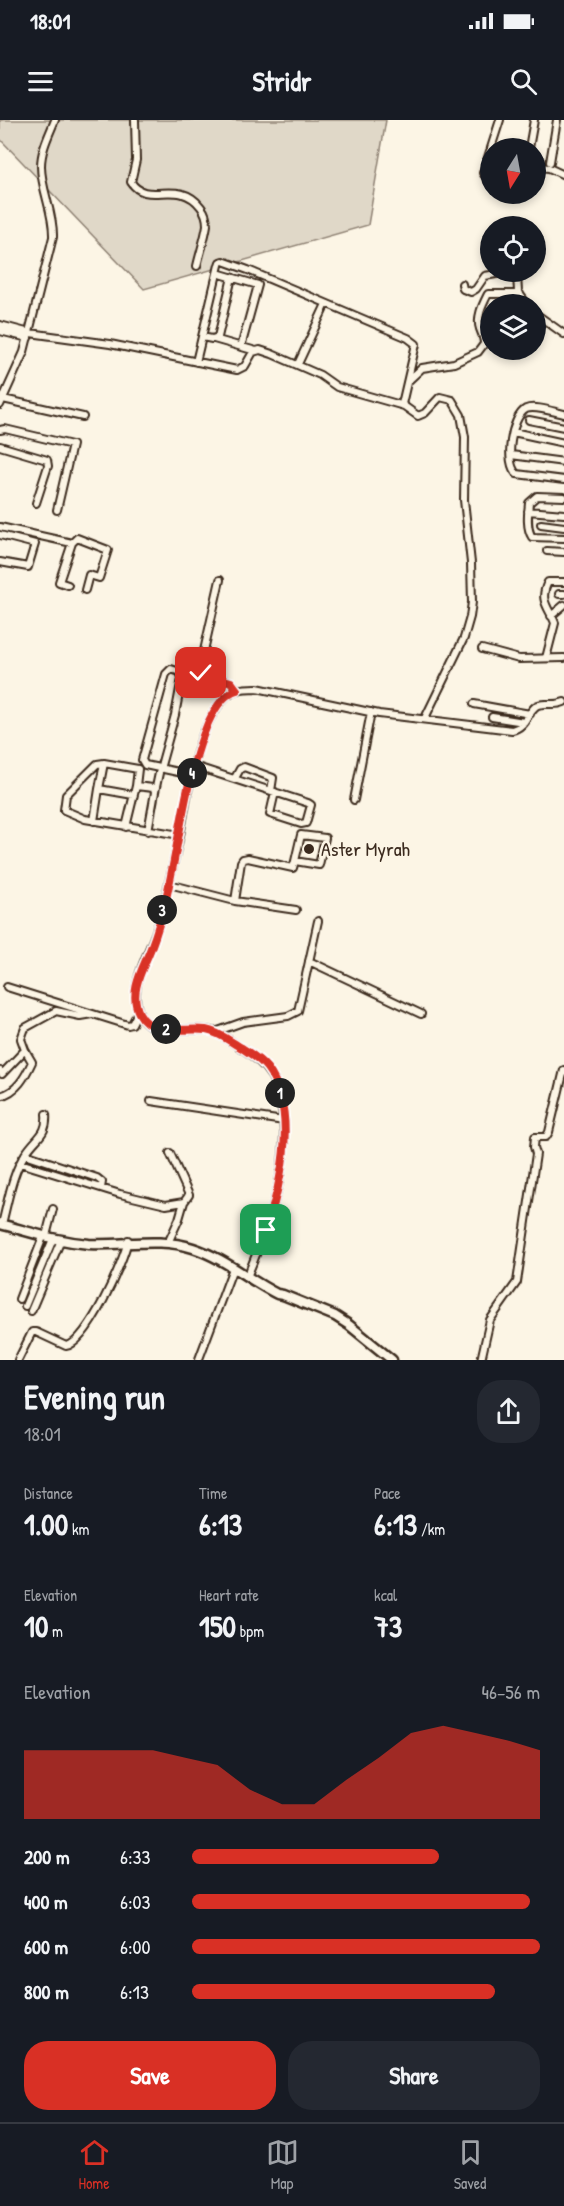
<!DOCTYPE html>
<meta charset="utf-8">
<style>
:root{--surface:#171b24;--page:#242831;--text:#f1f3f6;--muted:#9ea1a6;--line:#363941;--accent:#d93025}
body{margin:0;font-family:"Patrick Hand",sans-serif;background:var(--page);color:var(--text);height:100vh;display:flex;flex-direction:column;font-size:22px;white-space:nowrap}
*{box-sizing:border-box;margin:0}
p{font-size:20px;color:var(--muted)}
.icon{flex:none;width:33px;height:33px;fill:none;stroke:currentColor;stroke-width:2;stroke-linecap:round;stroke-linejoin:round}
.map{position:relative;height:1240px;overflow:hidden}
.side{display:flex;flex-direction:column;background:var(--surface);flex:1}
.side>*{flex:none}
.needle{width:39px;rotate:191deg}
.tools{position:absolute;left:480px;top:18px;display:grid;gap:12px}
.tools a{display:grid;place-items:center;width:66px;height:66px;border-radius:50%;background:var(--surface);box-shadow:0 3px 9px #0003;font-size:30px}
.pin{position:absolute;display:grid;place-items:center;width:51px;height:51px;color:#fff;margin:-26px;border-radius:12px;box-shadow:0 3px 9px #0006}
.km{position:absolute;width:30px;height:30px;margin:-15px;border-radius:50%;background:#222;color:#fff;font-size:16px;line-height:30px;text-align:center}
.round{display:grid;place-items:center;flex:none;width:63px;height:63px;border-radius:24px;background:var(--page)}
.summary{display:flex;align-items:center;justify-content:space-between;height:102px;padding:0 24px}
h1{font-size:33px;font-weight:700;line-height:45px}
.metrics{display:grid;grid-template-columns:repeat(3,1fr);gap:9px;height:102px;padding:6px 24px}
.metrics div{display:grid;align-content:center}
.metrics b{font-size:30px;font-weight:700}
.metrics small{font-size:16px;font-weight:400}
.metrics p{font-size:16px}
.chart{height:168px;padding:12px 24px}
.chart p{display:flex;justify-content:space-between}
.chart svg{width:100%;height:108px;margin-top:6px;fill:var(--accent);opacity:.7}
.cta{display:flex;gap:12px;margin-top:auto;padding:12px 24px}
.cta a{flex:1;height:69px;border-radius:24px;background:var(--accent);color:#fff;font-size:24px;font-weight:700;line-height:69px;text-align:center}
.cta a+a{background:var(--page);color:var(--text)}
ul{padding:0 24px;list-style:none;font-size:20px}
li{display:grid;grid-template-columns:96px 72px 1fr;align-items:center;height:45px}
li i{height:15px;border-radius:8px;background:var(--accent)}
.status{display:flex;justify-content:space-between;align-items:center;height:42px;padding:0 30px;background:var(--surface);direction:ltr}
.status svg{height:16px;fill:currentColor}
header{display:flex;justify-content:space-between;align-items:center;height:78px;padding:0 24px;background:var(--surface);font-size:27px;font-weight:700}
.menu{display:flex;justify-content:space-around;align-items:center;height:84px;border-top:2px solid var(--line);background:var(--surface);font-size:16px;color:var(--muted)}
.menu a{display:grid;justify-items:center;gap:3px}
.menu .current{color:var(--accent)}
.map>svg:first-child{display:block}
.green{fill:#e0d8c8;stroke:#8e8173;stroke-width:1.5}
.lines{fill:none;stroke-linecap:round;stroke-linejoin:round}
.minor-casing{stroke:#3b2a1e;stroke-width:10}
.highway-casing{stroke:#3b2a1e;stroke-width:13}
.minor{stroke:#fcf5e5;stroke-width:6}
.highway{stroke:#fcf5e5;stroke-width:8}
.route-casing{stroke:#fff;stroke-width:12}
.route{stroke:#d93025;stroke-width:8}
.poi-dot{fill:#3b2a1e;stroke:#fcf5e5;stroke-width:2}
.labels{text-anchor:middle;stroke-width:5;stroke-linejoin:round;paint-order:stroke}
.poi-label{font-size:20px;fill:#3b2a1e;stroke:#fcf5e5;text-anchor:start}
</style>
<div class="status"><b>18:01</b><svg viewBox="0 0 49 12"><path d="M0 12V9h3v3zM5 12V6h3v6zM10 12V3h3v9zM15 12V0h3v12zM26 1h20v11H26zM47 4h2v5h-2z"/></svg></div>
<header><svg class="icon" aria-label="menu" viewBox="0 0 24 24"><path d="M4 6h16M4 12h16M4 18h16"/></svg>Stridr<svg class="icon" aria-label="search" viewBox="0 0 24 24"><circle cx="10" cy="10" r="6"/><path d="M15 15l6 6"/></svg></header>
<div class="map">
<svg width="564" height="1240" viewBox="0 0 564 1240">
<rect width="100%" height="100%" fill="#fcf5e5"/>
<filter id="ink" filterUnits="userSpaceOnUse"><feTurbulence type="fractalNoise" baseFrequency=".0167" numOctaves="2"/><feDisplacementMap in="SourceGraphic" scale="12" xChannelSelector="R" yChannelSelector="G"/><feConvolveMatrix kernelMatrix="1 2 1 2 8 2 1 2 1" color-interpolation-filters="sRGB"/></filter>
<g filter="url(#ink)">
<path class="green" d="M0,0H386L368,105L144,169L0,19Z"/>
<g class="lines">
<defs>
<path id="minor" d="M135,0L136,40L131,62C147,87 178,57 201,87C205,92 207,98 207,105C205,118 200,133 197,146
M491,28L500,0
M529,28L534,0
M490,31L483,53L490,63
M550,42L557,0
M536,47L549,48L564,55
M217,153L258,165L241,227
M462,164L463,169L471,172L476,169L485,156L507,152L517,155L518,172L527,184
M536,194L564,214
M0,205L30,213L110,224L237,250L245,246L253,232L260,230L272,234L320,255L337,267L404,286L418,296L425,293L440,277L452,280L461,295L465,317L464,380L471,443L472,482L470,497L464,518L425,598
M0,211L28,218
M202,217L212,219L218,217L232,157
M214,219L256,231
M196,242L219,145L220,142L223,141L248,150L408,218L416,224L402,284L404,286
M298,244L326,184
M408,261L422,248L454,243L478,232L484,224C484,218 482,214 480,209C476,197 483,184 488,174H520
M3,279L83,297
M0,285L24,232L53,117C54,93 41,70 41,46C41,30 49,15 55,0
M564,294C554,292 535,285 526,289C511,297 504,344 517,354L564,360
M529,300L564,307
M0,310L5,309L72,325L57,390
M513,312L564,323
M0,326L47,340L48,346L36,383
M511,335L564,342
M564,377L537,376L529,383C528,393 526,408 532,417L564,418
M528,391L564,394
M541,404L564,407
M0,407L72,423L59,462L68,465
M0,415L35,424L28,447L0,442
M72,423L77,418L108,430L99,458L89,455L85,470
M547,431L564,432
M220,460L201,544H190C201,561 227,553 237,570
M559,474H564
M551,496L564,485
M482,529L519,539L564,538
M546,538L555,503C550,489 538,481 548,462H564
M474,584L530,594
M492,597L524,602
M104,643L97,644L66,675L64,690L85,699L180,715
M194,646L308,683L311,685L306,703L301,704L270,694L275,672
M160,649L175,595L182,558L180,552L171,549L166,554L142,640L145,645L192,655
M235,658L240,649L244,647L273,658L271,671
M155,672L159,653
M133,675L99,669L104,643L138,649L136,666
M354,680L371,592
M94,701L99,669
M126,707L136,666L153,668L155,672L148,711
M169,764L235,781L241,742L243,739L248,738L293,748L295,741L319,745L325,718L301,715L295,741
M235,781L296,790
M309,841L421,894
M7,867L128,905L132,904L138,892
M215,912L243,902L288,896L298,891L318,801
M25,930L21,919L25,908L56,891L80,896L92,894
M0,951L2,954L25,930L32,942C25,957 17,972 0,976
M151,981L284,1001
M25,1034L97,1058L102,1062L101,1068
M20,1043L120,1074L166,1085L184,1082
M2,1104C8,1082 12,1052 26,1033C36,1017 48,1015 46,994
M47,1112L53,1089
M168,1123L179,1099L184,1082L189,1075L170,1033
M247,1157C267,1108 284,1067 284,1013C283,974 277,951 243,929C231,922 220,912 207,910C185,907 147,919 138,890C129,861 151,831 159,803C167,774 173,745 180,715C188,674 194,616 221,582C230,569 242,568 257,568L379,594L512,610C526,607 526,594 536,586C543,581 553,587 564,582
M19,1179L43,1117
M25,1186L53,1119
M31,1191L61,1120
M199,1239L233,1148
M18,1240L32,1212H36L66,1226C87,1224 124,1141 128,1120
M481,1240L490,1200L517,1162L536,1034L534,1027L535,1017H546L549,1012L564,950"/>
<path id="highway" d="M0,1104C31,1112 55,1121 89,1124C123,1126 159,1117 193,1128C224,1138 249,1160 277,1174L283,1175L335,1196L349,1205L392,1240"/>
</defs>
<use href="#minor" class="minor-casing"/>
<use href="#highway" class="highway-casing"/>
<use href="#minor" class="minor"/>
<use href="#highway" class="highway"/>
</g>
</g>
<g class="lines" filter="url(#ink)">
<defs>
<path id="route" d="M201,553L231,562L237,570C223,574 214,590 208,603C178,674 179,755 151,828C144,847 128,871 139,893C152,918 184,907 206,910C219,912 231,922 242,928C251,934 260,939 267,948C299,991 281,1064 266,1110"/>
</defs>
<use href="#route" class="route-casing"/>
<use href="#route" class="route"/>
</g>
<circle class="poi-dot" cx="309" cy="729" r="6"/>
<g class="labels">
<g class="poi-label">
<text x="321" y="736">Aster Myrah</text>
</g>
</g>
</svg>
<div class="tools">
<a><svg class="needle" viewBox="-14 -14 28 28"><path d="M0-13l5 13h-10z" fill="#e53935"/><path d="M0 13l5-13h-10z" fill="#9ea1a6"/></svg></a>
<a><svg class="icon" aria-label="locate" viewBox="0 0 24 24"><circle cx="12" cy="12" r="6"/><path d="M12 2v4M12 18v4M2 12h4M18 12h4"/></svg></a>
<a><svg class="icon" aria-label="layers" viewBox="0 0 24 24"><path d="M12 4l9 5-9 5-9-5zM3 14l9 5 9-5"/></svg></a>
</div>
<div class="pin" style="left:266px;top:1110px;background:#1e9e55"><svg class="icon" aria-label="arrive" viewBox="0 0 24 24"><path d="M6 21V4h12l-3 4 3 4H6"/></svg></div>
<div class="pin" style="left:201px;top:553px;background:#d93025"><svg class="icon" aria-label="check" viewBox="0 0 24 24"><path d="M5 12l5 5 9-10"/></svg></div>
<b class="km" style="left:280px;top:973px">1</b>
<b class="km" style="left:166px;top:909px">2</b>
<b class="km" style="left:162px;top:790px">3</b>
<b class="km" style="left:192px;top:653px">4</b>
</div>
<section class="side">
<div class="summary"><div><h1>Evening run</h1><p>18:01</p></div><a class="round"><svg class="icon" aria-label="share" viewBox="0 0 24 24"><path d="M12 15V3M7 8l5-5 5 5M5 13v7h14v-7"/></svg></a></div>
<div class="metrics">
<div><p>Distance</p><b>1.00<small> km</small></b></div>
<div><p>Time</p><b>6:13</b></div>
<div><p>Pace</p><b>6:13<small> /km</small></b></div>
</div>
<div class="metrics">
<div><p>Elevation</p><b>10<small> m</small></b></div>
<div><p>Heart rate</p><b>150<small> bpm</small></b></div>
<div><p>kcal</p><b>73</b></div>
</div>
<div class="chart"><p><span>Elevation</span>46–56 m</p>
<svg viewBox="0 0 160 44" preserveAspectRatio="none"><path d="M0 44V16L10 16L20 16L30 16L40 16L50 19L60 22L70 32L80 38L90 38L100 28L110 19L120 9L130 6L140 9L150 12L160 16V44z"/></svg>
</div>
<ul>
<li><b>200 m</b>6:33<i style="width:71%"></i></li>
<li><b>400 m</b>6:03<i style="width:97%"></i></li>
<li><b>600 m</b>6:00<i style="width:100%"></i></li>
<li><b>800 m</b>6:13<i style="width:87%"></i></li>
</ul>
<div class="cta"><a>Save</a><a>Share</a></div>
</section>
<nav class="menu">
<a class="current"><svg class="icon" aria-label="home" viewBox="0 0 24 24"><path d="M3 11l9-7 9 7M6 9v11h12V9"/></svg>Home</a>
<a><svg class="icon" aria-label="map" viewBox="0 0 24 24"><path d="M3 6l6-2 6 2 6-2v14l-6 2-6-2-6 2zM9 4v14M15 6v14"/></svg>Map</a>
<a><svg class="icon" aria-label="saved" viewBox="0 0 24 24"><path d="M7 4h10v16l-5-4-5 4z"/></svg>Saved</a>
</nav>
